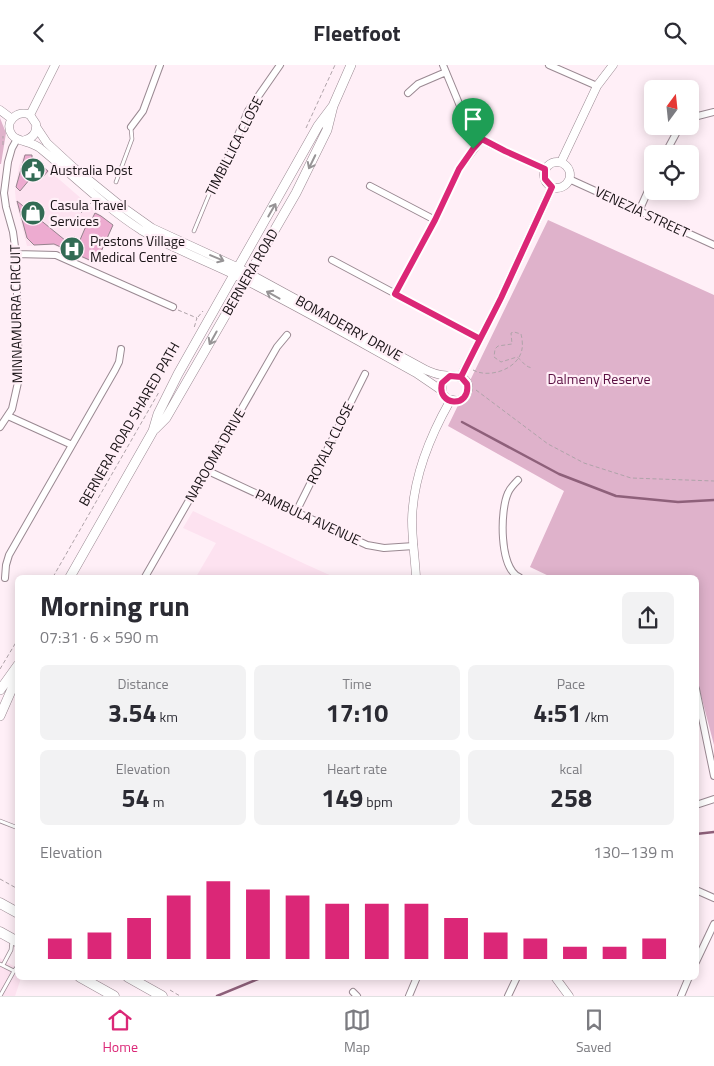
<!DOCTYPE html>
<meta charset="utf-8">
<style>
:root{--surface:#fff;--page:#f2f2f3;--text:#2b2b33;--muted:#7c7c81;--line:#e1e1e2;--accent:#db2777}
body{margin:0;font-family:"Titillium Web",sans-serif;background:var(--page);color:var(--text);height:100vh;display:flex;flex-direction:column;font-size:19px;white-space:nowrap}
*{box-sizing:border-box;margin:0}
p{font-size:16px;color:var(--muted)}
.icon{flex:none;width:28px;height:28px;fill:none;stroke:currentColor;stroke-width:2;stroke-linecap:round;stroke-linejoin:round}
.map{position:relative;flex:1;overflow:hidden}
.sheet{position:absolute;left:15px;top:510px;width:684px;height:405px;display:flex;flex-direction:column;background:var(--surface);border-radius:8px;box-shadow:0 2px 12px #0003}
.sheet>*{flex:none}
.needle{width:32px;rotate:15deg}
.tools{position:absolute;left:644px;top:15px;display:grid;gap:10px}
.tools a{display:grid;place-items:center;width:55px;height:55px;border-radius:8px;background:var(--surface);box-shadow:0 2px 12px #0003;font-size:25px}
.pin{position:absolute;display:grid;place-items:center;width:42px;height:42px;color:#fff;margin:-51px -21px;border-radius:50% 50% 50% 0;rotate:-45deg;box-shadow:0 0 5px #0007}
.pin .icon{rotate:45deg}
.round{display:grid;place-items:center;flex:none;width:52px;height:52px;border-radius:8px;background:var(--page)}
.head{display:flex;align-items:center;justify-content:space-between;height:85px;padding:0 25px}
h1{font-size:28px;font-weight:700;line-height:38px}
.figures{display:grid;grid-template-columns:repeat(3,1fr);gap:8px;height:85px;padding:5px 25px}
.figures div{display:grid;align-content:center;border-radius:8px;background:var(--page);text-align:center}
.figures b{font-size:25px;font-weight:700}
.figures small{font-size:14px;font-weight:400}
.figures p{font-size:14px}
.chart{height:140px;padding:10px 25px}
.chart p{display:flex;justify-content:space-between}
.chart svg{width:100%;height:90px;margin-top:5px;stroke:var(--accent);stroke-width:6}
header{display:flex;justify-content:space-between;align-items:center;height:65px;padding:0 25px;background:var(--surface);font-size:22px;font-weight:700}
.tab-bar{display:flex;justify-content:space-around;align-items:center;height:70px;border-top:1px solid var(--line);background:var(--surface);font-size:14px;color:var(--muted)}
.tab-bar a{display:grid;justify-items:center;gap:2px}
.tab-bar .selected{color:var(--accent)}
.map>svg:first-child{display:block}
.built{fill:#fde2f0}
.green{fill:#dfb2cb}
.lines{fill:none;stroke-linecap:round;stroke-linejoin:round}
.stream{stroke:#8e607a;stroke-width:2.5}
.building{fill:#edabd0;stroke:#95838d}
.service-casing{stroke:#9a8992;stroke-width:4.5}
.minor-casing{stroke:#9a8992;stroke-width:8}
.tertiary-casing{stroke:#9a8992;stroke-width:9}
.secondary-casing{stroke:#9a8992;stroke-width:10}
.primary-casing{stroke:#9a8992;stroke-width:11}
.path{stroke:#afa3a9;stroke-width:1;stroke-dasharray:4 2.5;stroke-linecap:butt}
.service{stroke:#fff;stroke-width:3}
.minor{stroke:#fff;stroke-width:6}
.tertiary{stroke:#fff;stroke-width:8}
.secondary{stroke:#fff;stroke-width:9}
.primary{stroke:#fff;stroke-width:10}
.oneway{stroke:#979496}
.route-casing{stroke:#fff;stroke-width:10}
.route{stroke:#db2777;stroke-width:6}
.labels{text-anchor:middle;stroke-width:4.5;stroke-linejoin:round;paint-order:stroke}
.street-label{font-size:14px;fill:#181215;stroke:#ffeff7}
.poi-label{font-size:14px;fill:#181215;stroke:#ffeff7;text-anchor:start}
.park-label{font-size:14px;fill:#5a0f42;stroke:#ffeff7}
</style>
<header><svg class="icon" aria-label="back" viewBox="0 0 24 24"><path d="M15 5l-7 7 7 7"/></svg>Fleetfoot<svg class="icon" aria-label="search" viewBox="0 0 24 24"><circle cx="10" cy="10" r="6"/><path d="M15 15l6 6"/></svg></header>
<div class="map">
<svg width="714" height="931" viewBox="0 0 714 931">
<rect width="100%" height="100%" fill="#ffeff7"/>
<path class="built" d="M24,89H30L113,161L95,199L53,180L27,181L16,137L15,126L19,101Z
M193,446L305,499L334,512H196L216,478L183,463Z
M0,893L17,903L18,912L21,913L15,931H0Z"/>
<path class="green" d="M0,53L6,68L1,99H0Z
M548,155L714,230V680L696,611V512H551L530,502L564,426L448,361Z"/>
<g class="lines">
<path class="stream" d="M462,357L559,409L616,431L678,437L714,435
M696,769L714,767
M217,931L263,912"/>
</g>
<path class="building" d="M25,90H32V93L48,106L42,113L35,108L20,126L16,122Z
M17,136L71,180L74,172L80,175L89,154L91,156L95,148L101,151L113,160L96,198L54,179L34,180L27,173Z"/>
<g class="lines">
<defs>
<path id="service" d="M116,117L132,74L131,63
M194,166L213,120L221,111
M0,756L18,763
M0,899L14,906
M3,900L11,885L12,876
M0,931L14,906L18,901"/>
<path id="minor" d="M443,0L465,53L475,68L490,79L545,104
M549,0L597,21
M408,28L418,19L446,7
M690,53L714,47
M131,62L143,46L160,0
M665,89L680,61
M221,111L248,46L280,0
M569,114L714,180
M370,121L435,155
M639,146L652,117
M16,189L56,190L173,242
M332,195L480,274
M395,229L435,155L459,104L482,74
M8,351L72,380
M0,362L12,344L19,313L16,189L13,167L6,142L4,128L8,97L12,83L17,74
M206,405L367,480L384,483L414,481
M518,415C514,419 510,423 508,428C500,445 499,503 519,512
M296,447L365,309
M145,512L277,282L287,270
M5,513L6,500L9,490L115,305L119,297L121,284
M696,624L714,711
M696,740L714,734
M696,825L714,833
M696,897L714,859
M353,927L357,931
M409,931L417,912
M508,931L517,912
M681,931L689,912"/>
<path id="tertiary" d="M0,45L12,54
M30,50L55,0
M37,63L47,78L73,102L121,141L152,163L239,203L426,305C431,307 435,309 441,310C451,312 470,308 468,325C467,331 463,334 458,336L447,334L442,328V318L450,311
M25,75C33,73 37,68 36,59L30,50C18,44 3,57 12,70C17,77 32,76 41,84C74,111 105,142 141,165C175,185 212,198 247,216C304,245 360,277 416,308L441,325
M561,97L597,21L613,0
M544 110a13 13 0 1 1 26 0a13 13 0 1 1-26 0Z
M461,311L501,233L552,122
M416,512C415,493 412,474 412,455C413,412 429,373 450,336
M555,912L569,931"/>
<path id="secondary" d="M155,364L166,353L296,128L327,65L333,41L351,0
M70,512L153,366L158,349L178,309L318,61L333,41
M0,625L18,600
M0,651L18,610"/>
<path id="primary" d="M0,838L18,848
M0,867L18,877
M80,912L114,931
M128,912L162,931"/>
</defs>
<use href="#service" class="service-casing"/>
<use href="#minor" class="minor-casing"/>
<use href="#tertiary" class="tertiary-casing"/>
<use href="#secondary" class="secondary-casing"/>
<use href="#primary" class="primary-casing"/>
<path class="path" d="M306,63L335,0
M3,80V71
M81,148L92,137
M178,245L197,253L194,263
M198,252L203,246
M473,305C489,314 519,304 522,284C523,280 522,273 521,269L514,267L511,268L512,279L498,281L495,284L494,292L501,297L517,292C523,296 524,302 533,303
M476,325L548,379L584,398L631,413L714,416
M53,512L159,327
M0,604L18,574
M0,814L18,824
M170,925L180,931"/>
<use href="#service" class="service"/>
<use href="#minor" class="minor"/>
<use href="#tertiary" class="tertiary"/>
<use href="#secondary" class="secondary"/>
<use href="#primary" class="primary"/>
</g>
<defs><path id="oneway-shaft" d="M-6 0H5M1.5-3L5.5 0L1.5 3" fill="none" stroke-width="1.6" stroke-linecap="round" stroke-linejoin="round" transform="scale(1.25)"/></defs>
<g class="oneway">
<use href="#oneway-shaft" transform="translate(312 97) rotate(116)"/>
<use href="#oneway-shaft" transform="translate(272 145) rotate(-60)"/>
<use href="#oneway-shaft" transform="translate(217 193) rotate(23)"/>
<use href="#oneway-shaft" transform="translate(273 230) rotate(-151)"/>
<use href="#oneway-shaft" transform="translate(213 273) rotate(119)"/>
</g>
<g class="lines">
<defs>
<path id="route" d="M473,84L459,104L435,155L395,229L480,274L461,312L467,319C471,344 436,341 442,318L450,311L461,312C474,285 488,259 501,233C518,196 535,159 552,122L545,114V104L505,86L482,74L473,84"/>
</defs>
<use href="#route" class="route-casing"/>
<use href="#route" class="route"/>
</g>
<defs>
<symbol id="civic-disc" viewBox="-11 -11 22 22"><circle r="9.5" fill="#326b54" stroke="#ffeff7"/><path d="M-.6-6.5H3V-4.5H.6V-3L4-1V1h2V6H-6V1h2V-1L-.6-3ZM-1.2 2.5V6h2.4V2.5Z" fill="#fff"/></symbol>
<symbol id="shop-disc" viewBox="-11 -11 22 22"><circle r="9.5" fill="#326b54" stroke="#ffeff7"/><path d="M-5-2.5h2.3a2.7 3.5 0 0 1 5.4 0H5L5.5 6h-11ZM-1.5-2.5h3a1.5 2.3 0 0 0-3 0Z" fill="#fff"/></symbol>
<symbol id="hospital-disc" viewBox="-11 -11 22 22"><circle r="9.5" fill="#326b54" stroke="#ffeff7"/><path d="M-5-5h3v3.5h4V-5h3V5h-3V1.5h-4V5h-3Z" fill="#fff"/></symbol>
</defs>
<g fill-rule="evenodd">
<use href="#civic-disc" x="19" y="91" width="28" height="28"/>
<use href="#shop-disc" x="19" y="134" width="28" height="28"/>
<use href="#hospital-disc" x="58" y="170" width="28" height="28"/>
</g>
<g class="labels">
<g class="street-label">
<text transform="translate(234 81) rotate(-63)" y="5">TIMBILLICA CLOSE</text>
<text transform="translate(642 147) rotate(25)" y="5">VENEZIA STREET</text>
<text transform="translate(250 207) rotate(-60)" y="5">BERNERA ROAD</text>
<text transform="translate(16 249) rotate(-91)" y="5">MINNAMURRA CIRCUIT</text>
<text transform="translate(349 263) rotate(29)" y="5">BOMADERRY DRIVE</text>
<text transform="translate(129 359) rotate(-60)" y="5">BERNERA ROAD SHARED PATH</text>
<text transform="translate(330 378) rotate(-64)" y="5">ROYALA CLOSE</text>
<text transform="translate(215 390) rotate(-60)" y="5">NAROOMA DRIVE</text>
<text transform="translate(308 452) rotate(25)" y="5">PAMBULA AVENUE</text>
</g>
<g class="poi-label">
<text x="50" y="110">Australia Post</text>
<text x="50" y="145">Casula Travel<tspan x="50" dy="16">Services</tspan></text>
<text x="90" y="181">Prestons Village<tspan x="90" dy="16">Medical Centre</tspan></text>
</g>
<g class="park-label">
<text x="599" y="319">Dalmeny Reserve</text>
</g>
</g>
</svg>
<div class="tools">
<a><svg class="needle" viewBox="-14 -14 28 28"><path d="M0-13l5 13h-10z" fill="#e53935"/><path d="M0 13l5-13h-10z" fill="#7c7c81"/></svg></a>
<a><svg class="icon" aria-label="locate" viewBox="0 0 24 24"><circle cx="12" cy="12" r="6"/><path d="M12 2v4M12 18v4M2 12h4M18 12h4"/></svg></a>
</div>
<div class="pin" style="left:473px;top:84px;background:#1e9e55"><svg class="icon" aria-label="arrive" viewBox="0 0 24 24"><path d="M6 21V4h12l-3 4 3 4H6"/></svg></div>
<section class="sheet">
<div class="head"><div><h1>Morning run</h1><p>07:31 · 6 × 590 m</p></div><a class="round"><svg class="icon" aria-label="share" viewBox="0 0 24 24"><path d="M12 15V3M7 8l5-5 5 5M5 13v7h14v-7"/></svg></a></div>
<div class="figures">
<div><p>Distance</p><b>3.54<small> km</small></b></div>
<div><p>Time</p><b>17:10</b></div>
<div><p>Pace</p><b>4:51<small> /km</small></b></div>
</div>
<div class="figures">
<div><p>Elevation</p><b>54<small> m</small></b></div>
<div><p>Heart rate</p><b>149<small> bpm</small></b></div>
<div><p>kcal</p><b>258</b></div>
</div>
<div class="chart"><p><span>Elevation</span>130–139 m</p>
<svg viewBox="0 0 160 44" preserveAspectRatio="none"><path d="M5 44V34M15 44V31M25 44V24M35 44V13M45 44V6M55 44V10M65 44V13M75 44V17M85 44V17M95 44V17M105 44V24M115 44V31M125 44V34M135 44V38M145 44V38M155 44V34"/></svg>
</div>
</section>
</div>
<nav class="tab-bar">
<a class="selected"><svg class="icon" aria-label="home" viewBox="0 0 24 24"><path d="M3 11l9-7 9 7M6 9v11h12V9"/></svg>Home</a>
<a><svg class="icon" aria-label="map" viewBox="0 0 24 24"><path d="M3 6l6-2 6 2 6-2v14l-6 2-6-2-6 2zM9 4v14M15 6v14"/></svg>Map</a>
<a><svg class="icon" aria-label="saved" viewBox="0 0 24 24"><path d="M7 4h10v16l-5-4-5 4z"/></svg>Saved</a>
</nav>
